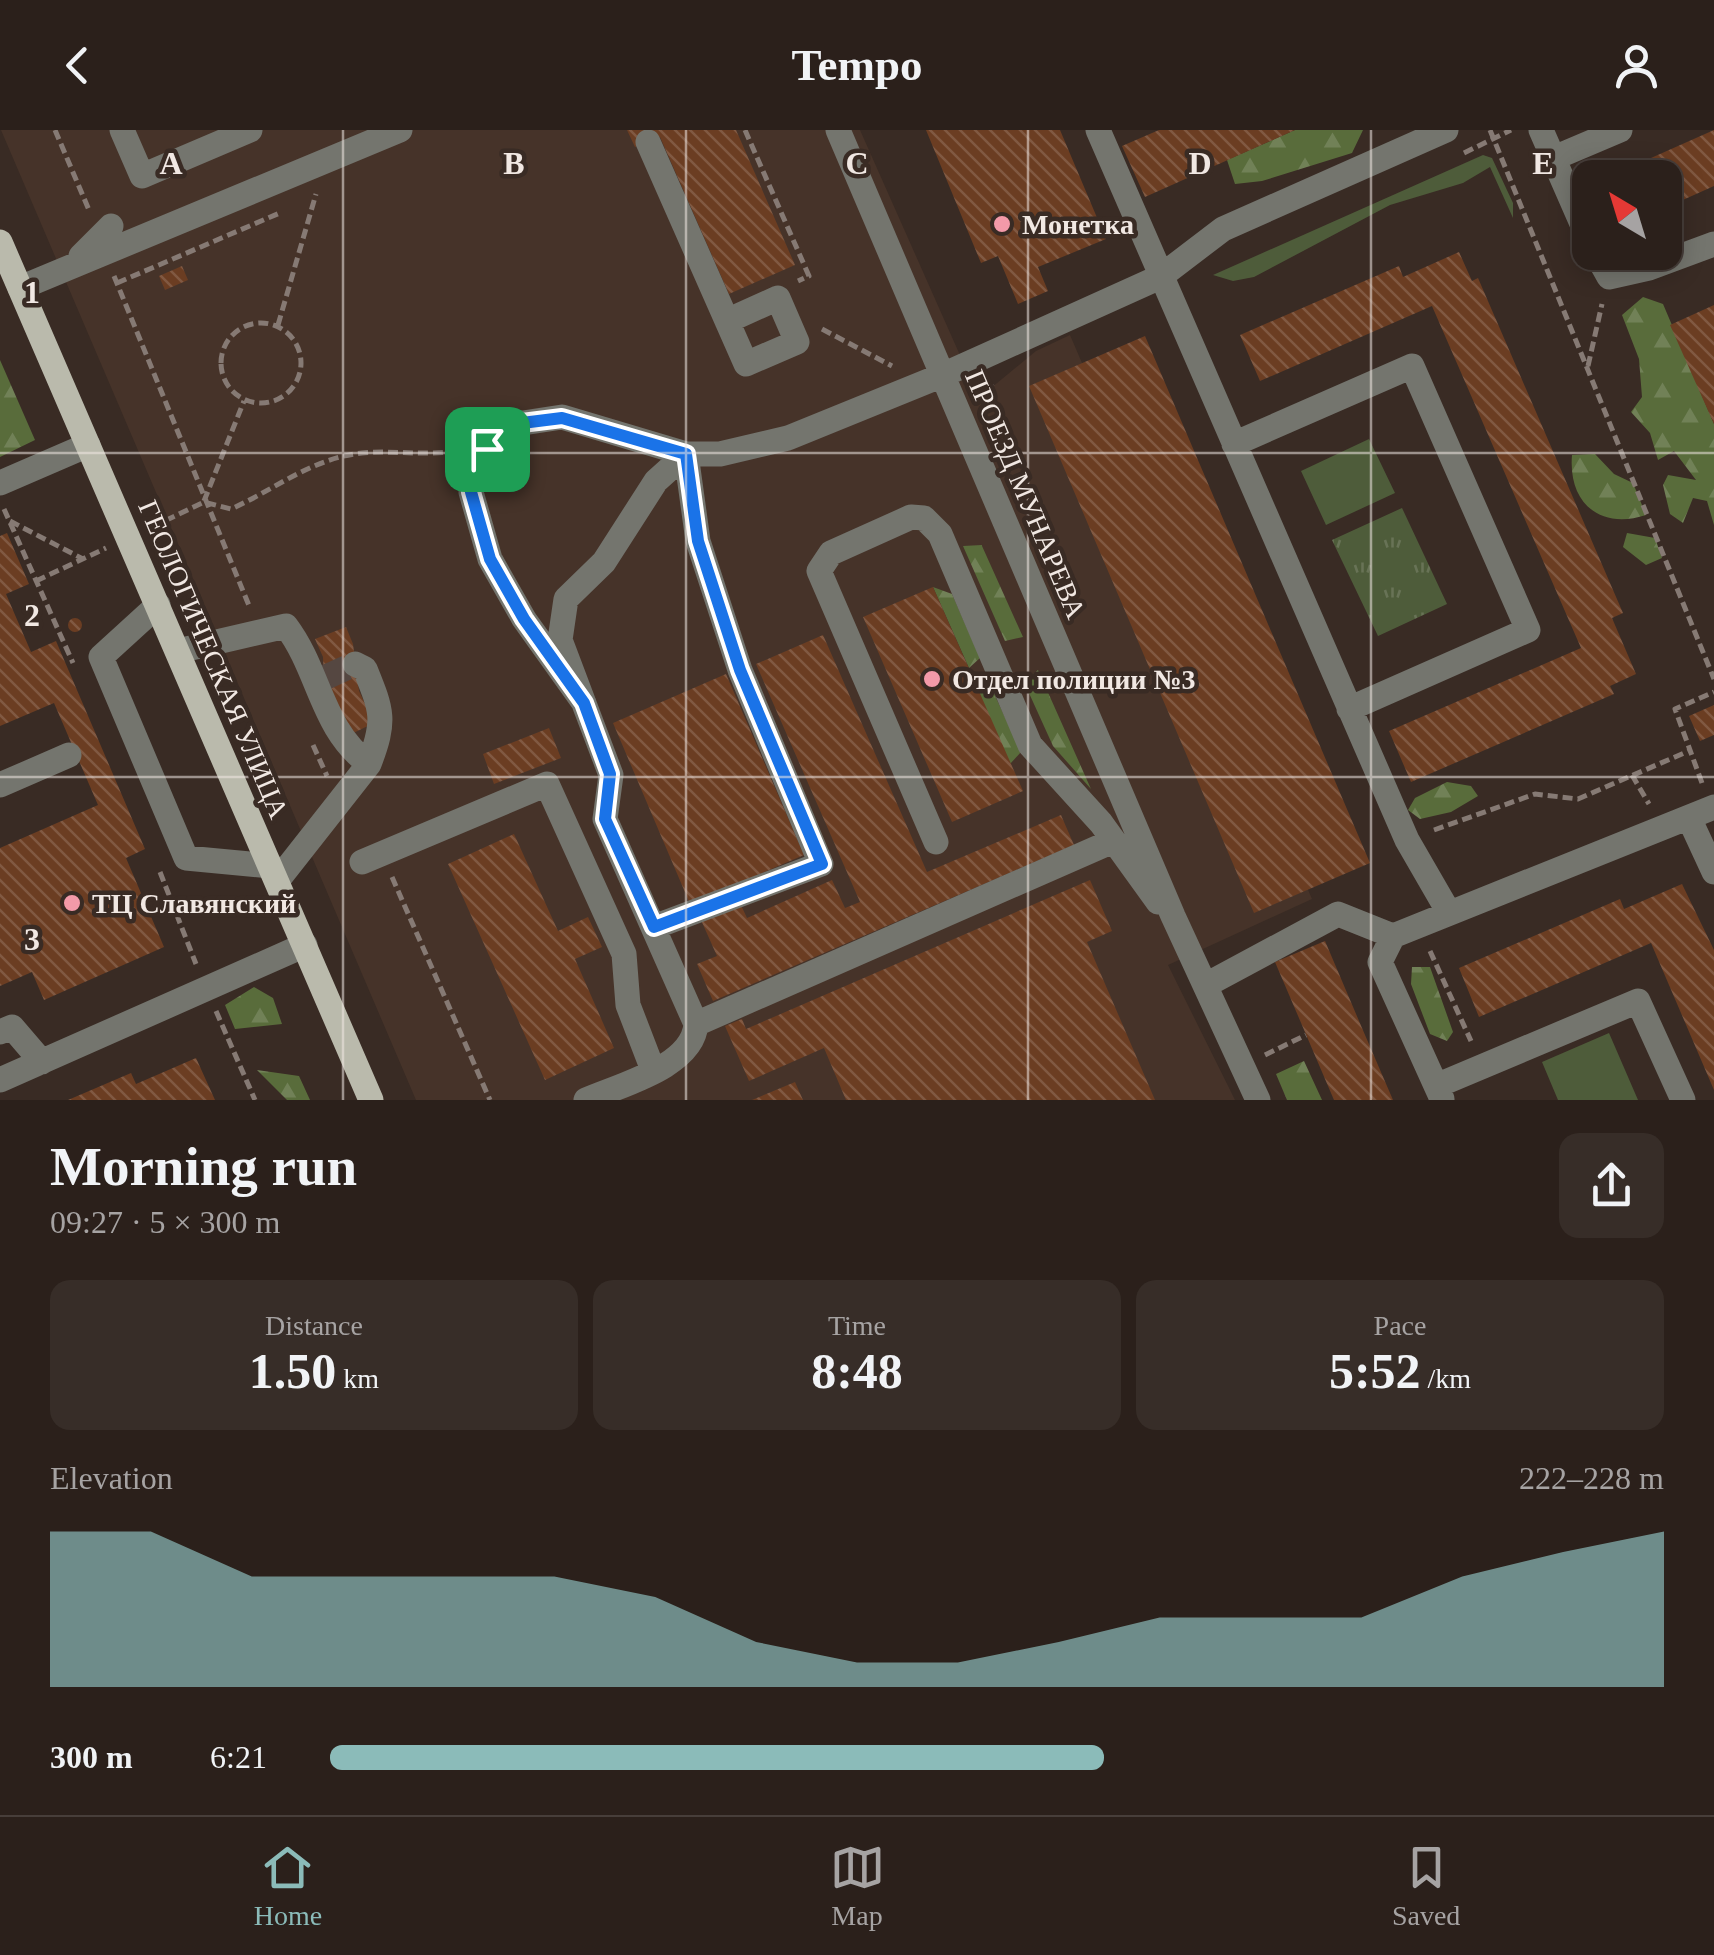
<!DOCTYPE html>
<meta charset="utf-8">
<style>
:root{--surface:#2b201b;--page:#372d28;--text:#f1f3f6;--muted:#a6a3a3;--line:#473e3a;--accent:#8bbbb9}
body{margin:0;font-family:Georgia,serif;background:var(--page);color:var(--text);height:100vh;display:flex;flex-direction:column;font-size:38px;white-space:nowrap}
*{box-sizing:border-box;margin:0}
p{font-size:32px;color:var(--muted)}
.icon{flex:none;width:55px;height:55px;fill:none;stroke:currentColor;stroke-width:2;stroke-linecap:round;stroke-linejoin:round}
.map{position:relative;height:970px;overflow:hidden}
.sheet{display:flex;flex-direction:column;background:var(--surface);flex:1}
.sheet>*{flex:none}
.needle{width:65px;rotate:322deg}
.fabs{position:absolute;left:1572px;top:30px;display:grid;gap:20px}
.fabs a{display:grid;place-items:center;width:110px;height:110px;border-radius:20px;background:var(--surface);box-shadow:0 5px 25px #0003,0 0 0 2px var(--line);font-size:50px}
.pin{position:absolute;display:grid;place-items:center;width:85px;height:85px;color:#fff;margin:-42px;border-radius:20px;box-shadow:0 5px 15px #0006}
.round{display:grid;place-items:center;flex:none;width:105px;height:105px;border-radius:20px;background:var(--page)}
.summary{display:flex;align-items:center;justify-content:space-between;height:170px;padding:0 50px}
h1{font-size:55px;font-weight:800;line-height:75px}
.metrics{display:grid;grid-template-columns:repeat(3,1fr);gap:15px;height:170px;padding:10px 50px}
.metrics div{display:grid;align-content:center;border-radius:20px;background:var(--page);text-align:center}
.metrics b{font-size:50px;font-weight:800}
.metrics small{font-size:28px;font-weight:400}
.metrics p{font-size:28px}
.chart{height:280px;padding:20px 50px}
.chart p{display:flex;justify-content:space-between}
.chart svg{width:100%;height:180px;margin-top:10px;fill:var(--accent);opacity:.7}
ul{padding:0 50px;list-style:none;font-size:32px}
li{display:grid;grid-template-columns:160px 120px 1fr;align-items:center;height:75px}
li i{height:25px;border-radius:12px;background:var(--accent)}
header{display:flex;justify-content:space-between;align-items:center;height:130px;padding:0 50px;background:var(--surface);font-size:45px;font-weight:800}
.menu{display:flex;justify-content:space-around;align-items:center;height:140px;border-top:2px solid var(--line);background:var(--surface);font-size:28px;color:var(--muted)}
.menu a{display:grid;justify-items:center;gap:5px}
.menu .on{color:var(--accent)}
.map>svg:first-child{display:block}
.built{fill:#463329}
.grass{fill:#4e5c3a}
.forest{fill:url(#forest-firs)}
.park{fill:url(#park-tufts)}
.building{fill:url(#building-back-hatch)}
.lines{fill:none;stroke-linecap:round;stroke-linejoin:round}
.minor-tunnel{stroke:#554741;stroke-width:25;stroke-dasharray:25 12;stroke-linecap:butt}
.path{stroke:#867a74;stroke-width:5;stroke-dasharray:10 5;stroke-linecap:butt}
.minor{stroke:#74756e;stroke-width:25}
.major{stroke:#babaac;stroke-width:25}
.route-casing{stroke:#fff;stroke-width:20}
.route{stroke:#1a73e8;stroke-width:12}
.grid{fill:none;stroke:#f1e8e3;stroke-width:2.5;stroke-opacity:0.55}
.poi-dot{fill:#f39aa9;stroke:#392b24;stroke-width:4}
.labels{text-anchor:middle;stroke-width:9;stroke-linejoin:round;paint-order:stroke}
.poi-label{font-size:28px;font-weight:bold;fill:#f1e8e3;stroke:#392b24;text-anchor:start}
.street-label{font-size:28px;fill:#f1e8e3;stroke:#392b24}
.grid-label{font-size:32px;text-anchor:middle;font-weight:bold;fill:#f1e8e3;stroke:#392b24;stroke-width:9;stroke-linejoin:round;paint-order:stroke}
</style>
<header><svg class="icon" aria-label="back" viewBox="0 0 24 24"><path d="M15 5l-7 7 7 7"/></svg>Tempo<svg class="icon" aria-label="person" viewBox="0 0 24 24"><circle cx="12" cy="8" r="4"/><path d="M4 21q1-7 8-7t8 7"/></svg></header>
<div class="map">
<svg width="1714" height="970" viewBox="0 0 1714 970">
<defs>
<pattern id="forest-firs" width="22" height="20" patternUnits="userSpaceOnUse" patternTransform="scale(2.5)"><rect width="22" height="20" fill="#596c3b"/><path d="M5 1l3.5 6h-7zM16 11l3.5 6h-7z" fill="#718157"/></pattern>
<pattern id="park-tufts" width="24" height="20" patternUnits="userSpaceOnUse" patternTransform="scale(2.5)"><rect width="24" height="20" fill="#4e5c3a"/><path d="M3 7l-1-3M5 7V3M7 7l1-3M15 17l-1-3M17 17v-4M19 17l1-3" fill="none" stroke="#687356"/></pattern>
<pattern id="building-back-hatch" width="6" height="6" patternUnits="userSpaceOnUse" patternTransform="scale(2.5)"><rect width="6" height="6" fill="#6b3d22"/><path d="M-1 5l2 2M0 0l6 6M5-1l2 2" fill="none" stroke="#815942"/></pattern>
</defs>
<rect width="100%" height="100%" fill="#392b24"/>
<path class="built" d="M1,0H860L979,268L1036,221L1070,205L1312,769L1168,835L1235,970H416Z"/>
<path class="grass" d="M1483,25L1492,28L1513,73V88L1490,37L1463,53L1390,75L1254,147L1233,151L1213,145Z
M1369,309L1395,363L1326,395L1301,341Z
M1609,903L1638,970H1558L1542,932Z"/>
<path class="forest" d="M1295,0H1363L1352,23L1262,51L1235,54L1227,30Z
M1643,167L1663,174L1714,294V395L1707,371L1693,368L1683,393L1670,384L1663,355L1668,345L1696,350L1674,321L1658,330L1650,303L1631,282L1642,267L1639,229L1622,185Z
M0,230L35,310L0,327Z
M1595,324L1614,344L1633,353L1646,385C1600,400 1568,373 1572,325Z
M1627,403L1655,408L1662,428L1646,435L1623,417Z
M982,415V416L1023,507L1005,511L963,416Z
M933,457L952,464L980,528L969,538Z
M1038,540L1091,659L1053,616L1024,552Z
M991,557L1021,622L1010,634L978,561Z
M1447,652L1471,656L1478,666L1451,682L1420,689L1408,680L1415,668Z
M1412,837H1430L1453,902L1447,911L1430,904L1411,854Z
M254,857L273,868L282,894L235,899L225,875Z
M1304,931L1322,970H1287L1276,944Z
M257,940L299,946L310,970H287Z"/>
<path class="park" d="M1402,378L1447,474L1378,506L1332,410Z"/>
<path class="building" d="M627,0H736L795,135L729,164L660,7L635,17Z
M926,0H1060L1106,109L1038,137L1048,161L1018,174L998,126L981,133Z
M1159,0H1295L1145,67L1122,16Z
M1714,0V56L1665,78V48H1606Z
M1459,122L1472,151L1478,148L1623,483L1612,488L1636,544L1610,556L1614,564L1411,652L1389,601L1581,518L1432,176L1260,251L1240,205L1399,136L1403,147Z
M182,136L188,150L165,160L159,146Z
M1714,175V294L1670,195Z
M1145,206L1370,733L1254,783L1029,256Z
M7,403L29,454L6,464L31,522L56,511L145,719L126,728L164,817L44,870L32,842L0,856V718L98,675L54,573L0,596V406Z
M933,457L1023,661L952,692L863,487Z
M68 495a7 7 0 1 1 14 0a7 7 0 1 1-14 0Z
M346,497L353,514L359,561L374,593L341,609L325,575L323,527L315,509Z
M823,505L927,742L1061,685L1074,715L713,871L697,834L717,826L701,790L740,773L747,788L832,750L845,778L860,772L756,534Z
M726,544L804,725L690,774L613,593Z
M1714,575V605L1700,611L1689,586Z
M549,598L561,628L494,654L483,624Z
M514,704L558,801L588,787L602,817L575,829L614,918L545,950L448,734Z
M1090,750L1112,801L1087,812L1155,970H846L824,918L749,951L725,896L742,889L746,899Z
M1682,754L1714,820V960L1651,813L1479,887L1459,838L1620,769L1624,779Z
M1325,811L1362,898L1393,970H1334L1275,832Z
M196,928L215,970H68L131,943L136,954Z
M795,952L803,970H752Z"/>
<g class="lines">
<path class="minor-tunnel" d="M324,548L355,534"/>
<path class="path" d="M55,0L89,80
M745,0L809,146L798,151
M1490,0L1714,549
M1464,23L1511,0
M114,146L250,478
M117,153L282,82
M221 233a40 40 0 1 1 80 0a40 40 0 1 1-80 0Z
M278,195L316,64
M822,199L892,236
M1588,236L1602,174
M976,259L988,264L992,254
M204,371L244,271
M4,379L73,533
M10,391L83,429
M152,397L204,372L231,379C274,360 312,328 362,323C393,320 422,326 456,321
M36,451L106,418
M313,615L327,646
M1632,645L1649,674
M1702,653L1675,579L1714,562
M1434,700L1535,664L1578,669L1691,620
M160,742L196,834
M392,747L490,970
M1430,821L1471,911
M216,881L255,970
M1265,925L1306,905"/>
<path class="minor" d="M122,0L142,46L250,0
M838,0L1173,786L1258,970
M1098,0L1407,710L1448,781
M1541,0L1590,112
M648,12L746,234L797,212L778,168L727,191
M1554,28L1620,0
M1595,122L1609,147L1649,138L1714,114
M81,126L111,96
M20,158L400,0
M1234,314L1412,236L1528,500L1349,579
M0,353L88,315
M158,475L101,527L186,728L271,736
M178,521L286,496C320,541 321,599 369,634L277,751
M355,534L365,539C382,581 386,590 369,634
M584,573L524,489L490,429L471,362L487,319L523,293L562,287L686,324H720L788,308L943,245L1160,147L1223,99L1446,0
M0,655L69,625
M1689,688L1714,742
M936,712L819,441L831,423L911,387L924,388L940,404L1030,615L1101,693L1158,772
M362,732L547,654L624,824L628,875L653,940
M654,797L821,734L740,540L698,411L686,324
M1393,806L1380,832L1442,969
M1206,855L1338,784L1393,806L1714,677
M696,894L1113,711
M0,902L12,897L42,932
M0,950L305,815
M1436,956L1638,871L1683,970
M586,970C620,955 693,937 696,894L605,689L611,645L560,510L566,469L604,432L656,351L686,324"/>
<path class="major" d="M0,112L371,970"/>
</g>
<g class="lines">
<defs>
<path id="route" d="M562,288L686,324L698,411L740,540L822,734L654,797L605,689L610,644L584,573L524,489L490,429L471,362L487,319L522,293Z"/>
</defs>
<use href="#route" class="route-casing"/>
<use href="#route" class="route"/>
</g>
<path class="grid" d="M343,0V970M686,0V970M1028,0V970M1371,0V970M0,323H1714M0,647H1714"/>
<g class="poi-dot">
<circle cx="1002" cy="94" r="10"/>
<circle cx="932" cy="549" r="10"/>
<circle cx="72" cy="773" r="10"/>
</g>
<g class="labels">
<g class="poi-label">
<text x="1022" y="104">Монетка</text>
<text x="952" y="559">Отдел полиции №3</text>
<text x="92" y="783">ТЦ Славянский</text>
</g>
<g class="street-label">
<text transform="translate(1026 364) rotate(67)" y="10">ПРОЕЗД МУНАРЕВА</text>
<text transform="translate(214 529) rotate(67)" y="10">ГЕОЛОГИЧЕСКАЯ УЛИЦА</text>
</g>
</g>
<g class="grid-label">
<text x="171" y="44">A</text>
<text x="514" y="44">B</text>
<text x="857" y="44">C</text>
<text x="1200" y="44">D</text>
<text x="1543" y="44">E</text>
<text x="32" y="173">1</text>
<text x="32" y="496">2</text>
<text x="32" y="820">3</text>
</g>
</svg>
<div class="fabs">
<a><svg class="needle" viewBox="-14 -14 28 28"><path d="M0-13l5 13h-10z" fill="#e53935"/><path d="M0 13l5-13h-10z" fill="#a6a3a3"/></svg></a>
</div>
<div class="pin" style="left:487px;top:319px;background:#1e9e55"><svg class="icon" aria-label="arrive" viewBox="0 0 24 24"><path d="M6 21V4h12l-3 4 3 4H6"/></svg></div>
</div>
<section class="sheet">
<div class="summary"><div><h1>Morning run</h1><p>09:27 · 5 × 300 m</p></div><a class="round"><svg class="icon" aria-label="share" viewBox="0 0 24 24"><path d="M12 15V3M7 8l5-5 5 5M5 13v7h14v-7"/></svg></a></div>
<div class="metrics">
<div><p>Distance</p><b>1.50<small> km</small></b></div>
<div><p>Time</p><b>8:48</b></div>
<div><p>Pace</p><b>5:52<small> /km</small></b></div>
</div>
<div class="chart"><p><span>Elevation</span>222–228 m</p>
<svg viewBox="0 0 160 44" preserveAspectRatio="none"><path d="M0 44V6L10 6L20 17L30 17L40 17L50 17L60 22L70 33L80 38L90 38L100 33L110 27L120 27L130 27L140 17L150 11L160 6V44z"/></svg>
</div>
<ul>
<li><b>300 m</b>6:21<i style="width:58%"></i></li>
</ul>
</section>
<nav class="menu">
<a class="on"><svg class="icon" aria-label="home" viewBox="0 0 24 24"><path d="M3 11l9-7 9 7M6 9v11h12V9"/></svg>Home</a>
<a><svg class="icon" aria-label="map" viewBox="0 0 24 24"><path d="M3 6l6-2 6 2 6-2v14l-6 2-6-2-6 2zM9 4v14M15 6v14"/></svg>Map</a>
<a><svg class="icon" aria-label="saved" viewBox="0 0 24 24"><path d="M7 4h10v16l-5-4-5 4z"/></svg>Saved</a>
</nav>
